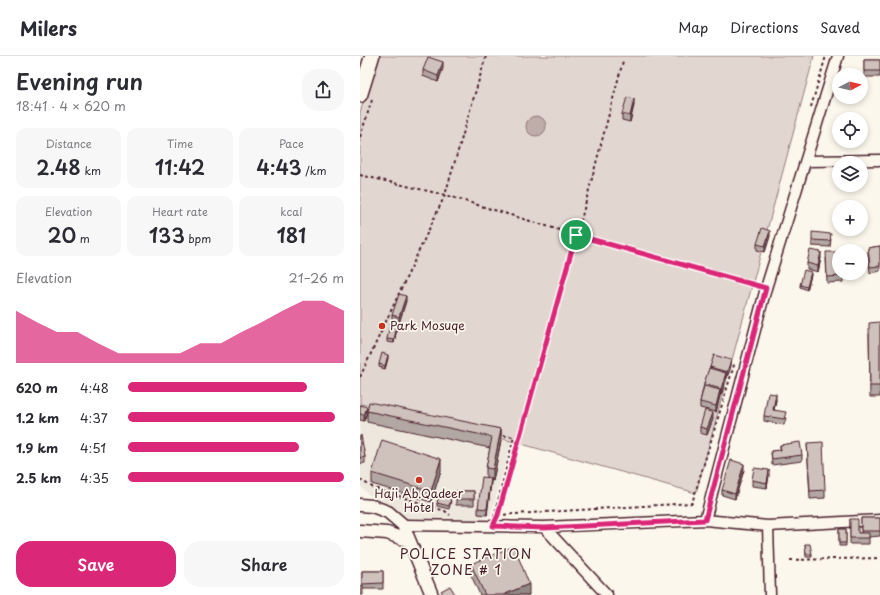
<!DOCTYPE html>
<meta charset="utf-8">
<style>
:root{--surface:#fff;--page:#f7f7f7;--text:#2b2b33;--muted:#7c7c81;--line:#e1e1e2;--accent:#db2777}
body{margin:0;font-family:"Playpen Sans",sans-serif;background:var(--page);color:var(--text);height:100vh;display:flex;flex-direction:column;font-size:15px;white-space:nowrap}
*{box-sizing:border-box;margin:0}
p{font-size:13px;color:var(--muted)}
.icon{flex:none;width:22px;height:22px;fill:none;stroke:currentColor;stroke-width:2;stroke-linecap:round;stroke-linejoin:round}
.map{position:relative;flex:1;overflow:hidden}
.details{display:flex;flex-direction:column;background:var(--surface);width:360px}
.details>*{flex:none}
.needle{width:26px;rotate:83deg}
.tools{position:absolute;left:472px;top:12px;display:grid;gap:8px}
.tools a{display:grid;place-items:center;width:36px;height:36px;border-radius:50%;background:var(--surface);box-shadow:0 2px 6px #0003;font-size:20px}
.pin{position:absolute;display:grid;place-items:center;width:34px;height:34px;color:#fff;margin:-17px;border:2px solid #fff;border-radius:50%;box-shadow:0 1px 4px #0007}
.round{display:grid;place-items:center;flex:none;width:42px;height:42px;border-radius:16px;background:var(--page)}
.headline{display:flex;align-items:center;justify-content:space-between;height:68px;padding:0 16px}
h1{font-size:22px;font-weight:600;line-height:30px}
.stats{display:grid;grid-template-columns:repeat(3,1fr);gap:6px;height:68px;padding:4px 16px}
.stats div{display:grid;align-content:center;border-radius:10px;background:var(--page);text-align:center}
.stats b{font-size:20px;font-weight:600}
.stats small{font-size:11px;font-weight:400}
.stats p{font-size:11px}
.chart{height:112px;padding:8px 16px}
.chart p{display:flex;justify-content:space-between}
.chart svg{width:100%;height:72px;margin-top:4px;fill:var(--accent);opacity:.7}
.button{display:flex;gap:8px;margin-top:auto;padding:8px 16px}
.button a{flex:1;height:46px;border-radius:16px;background:var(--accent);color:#fff;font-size:16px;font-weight:600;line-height:46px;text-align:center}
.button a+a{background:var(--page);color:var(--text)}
ul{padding:0 16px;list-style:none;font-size:13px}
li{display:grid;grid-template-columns:64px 48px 1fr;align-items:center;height:30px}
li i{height:10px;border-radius:5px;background:var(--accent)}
header{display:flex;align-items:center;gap:24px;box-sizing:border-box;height:56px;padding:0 20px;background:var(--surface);border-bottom:1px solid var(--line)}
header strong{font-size:19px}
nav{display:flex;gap:22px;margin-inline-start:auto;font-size:14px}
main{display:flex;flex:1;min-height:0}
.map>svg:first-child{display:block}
.built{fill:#eee7de}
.green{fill:#e2d7d0;stroke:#967b7e}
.water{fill:#bfadaa;stroke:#907477}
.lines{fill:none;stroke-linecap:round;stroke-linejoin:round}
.minor-casing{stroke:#4a1f2b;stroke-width:13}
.major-casing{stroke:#4a1f2b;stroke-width:15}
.highway-casing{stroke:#4a1f2b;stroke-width:17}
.path{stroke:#4a1f2b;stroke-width:2;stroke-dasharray:3 3;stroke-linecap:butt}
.minor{stroke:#fbf7ec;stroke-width:10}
.major{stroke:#fbf7ec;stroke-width:12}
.highway{stroke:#fbf7ec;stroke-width:14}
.wall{fill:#b2a7a2;stroke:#4a1f2b}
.shaded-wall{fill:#918884;stroke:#4a1f2b}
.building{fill:#cfc2bc;stroke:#4a1f2b}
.route-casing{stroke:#fff;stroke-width:8}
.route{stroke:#db2777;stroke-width:5}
.poi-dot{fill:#c8321e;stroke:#fbf7ec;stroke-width:1.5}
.labels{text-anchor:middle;stroke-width:3.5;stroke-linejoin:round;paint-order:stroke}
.poi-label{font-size:12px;fill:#4a1f2b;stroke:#fbf7ec;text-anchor:start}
.quarter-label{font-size:14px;letter-spacing:1px;fill:#4a1f2b;stroke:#fbf7ec}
</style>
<header>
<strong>Milers</strong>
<nav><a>Map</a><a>Directions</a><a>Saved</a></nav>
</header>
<main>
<section class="details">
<div class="headline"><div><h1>Evening run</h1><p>18:41 · 4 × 620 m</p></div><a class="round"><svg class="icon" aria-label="share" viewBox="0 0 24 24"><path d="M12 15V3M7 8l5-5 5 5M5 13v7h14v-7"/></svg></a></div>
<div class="stats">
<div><p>Distance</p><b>2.48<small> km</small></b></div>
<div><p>Time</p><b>11:42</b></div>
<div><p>Pace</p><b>4:43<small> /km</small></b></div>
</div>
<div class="stats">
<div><p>Elevation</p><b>20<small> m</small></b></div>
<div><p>Heart rate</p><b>133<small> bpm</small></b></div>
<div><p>kcal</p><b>181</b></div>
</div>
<div class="chart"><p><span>Elevation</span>21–26 m</p>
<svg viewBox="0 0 160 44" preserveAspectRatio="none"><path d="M0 44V12L10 19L20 25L30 25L40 32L50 38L60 38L70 38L80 38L90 32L100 32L110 25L120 19L130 12L140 6L150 6L160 12V44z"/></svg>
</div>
<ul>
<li><b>620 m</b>4:48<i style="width:83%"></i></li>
<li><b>1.2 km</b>4:37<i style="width:96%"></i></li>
<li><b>1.9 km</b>4:51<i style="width:79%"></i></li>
<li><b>2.5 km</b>4:35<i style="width:100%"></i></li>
</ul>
<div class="button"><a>Save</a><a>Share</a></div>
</section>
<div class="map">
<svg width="520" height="539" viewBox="0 0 520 539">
<rect width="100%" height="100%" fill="#fbf7ec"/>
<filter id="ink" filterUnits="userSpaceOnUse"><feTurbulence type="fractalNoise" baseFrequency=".025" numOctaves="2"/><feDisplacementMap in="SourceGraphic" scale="8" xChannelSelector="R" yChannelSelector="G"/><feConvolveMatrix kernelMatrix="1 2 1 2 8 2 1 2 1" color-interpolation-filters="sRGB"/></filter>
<g filter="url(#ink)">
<path class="built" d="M0,351L152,383L131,459L112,466L52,467L32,450L8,438L0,430Z"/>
<path class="green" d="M17,0H454L336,437L44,355L0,348V57Z"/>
<path class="water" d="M166 70a10 10 0 1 1 20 0a10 10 0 1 1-20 0Z"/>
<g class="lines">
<defs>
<path id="minor" d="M446,105L520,104
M345,464L408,470L410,539
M43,469L184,471L345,464L406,232L478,0
M408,470L520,464
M184,471L247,539"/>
<path id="major" d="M0,449L12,450L28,456L43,469L72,539
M0,475L27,477L49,485"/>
<path id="highway" d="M0,39L12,0"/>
</defs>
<use href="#minor" class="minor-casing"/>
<use href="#major" class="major-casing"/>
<use href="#highway" class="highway-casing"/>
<path class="path" d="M451,51L466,0
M0,81L12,44
M0,119L85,139L216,179L397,230
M0,321L85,139L126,0
M0,424L14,432L85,455L90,459
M138,459L332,447L375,306
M138,460L211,202L263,5
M134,461L154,381L140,379
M430,504L520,502"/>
<use href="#minor" class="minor"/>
<use href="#major" class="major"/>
<use href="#highway" class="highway"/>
</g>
<path class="wall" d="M504,4H520V21H504Z
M83,12L78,26L63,20V14Z
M274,49L270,66L262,64V58Z
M410,180L405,196L397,194V188Z
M471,183L470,191L452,190V184Z
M520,190V215L510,217L508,198V192Z
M461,202L458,216L447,213V207Z
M466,202L483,217V226L467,227Z
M451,219L447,234L440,231V229Z
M46,245L39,267L32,264V259Z
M520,266V341H510L509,278Z
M37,272L34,287L27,286V283Z
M28,302L25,313L19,311V308Z
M371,310L367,322H366L361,339H360L356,356L340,352V346L344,328L350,311Z
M416,344L414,354L426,362L424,369L404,365V360Z
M0,349L7,356L4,365L0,364Z
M7,355L141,373V384L133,425L131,424L127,459L118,458V452L126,421V412L130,392L7,366Z
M353,363L347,379L340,377V371Z
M0,380L5,401V407L0,408Z
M447,387L465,434V442L450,443Z
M420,389L442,399V405L412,409L411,395L420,394Z
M81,414L71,446L12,428V417Z
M384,414L375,443L362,439V434Z
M409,419L407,432L392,430V424Z
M96,435H114V449H96Z
M91,445L89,453L77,450V447Z
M501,462H520V480L509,481V488H490V463L498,477H501Z
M479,473H486V490H479Z
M445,488L452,498V501H446Z
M111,508L169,539H120L111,519Z
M2,515H23V533H3L2,529Z"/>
<path class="shaded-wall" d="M83,6V12L78,26V20Z
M274,43V49L270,66V60Z
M410,175V180L405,196V190Z
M461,196V202L458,216V210Z
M451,216V219L447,234V231Z
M46,240V245L39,267V261Z
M37,269V272L34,287V284Z
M28,299V302L25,313V310Z
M371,304V310L367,322V316Z
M366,317V323L361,339V333Z
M360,334V340L356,356V350Z
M416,338V344L413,359V354Z
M7,351V356L4,365V359Z
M353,357V363L347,379V373Z
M141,373V384L133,425V413Z
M81,403V414L71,446V435Z
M384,408V414L375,443V438Z
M409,414V419L407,432V427Z
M131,422V428L127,459V453Z
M169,528V539H143Z"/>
<path class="building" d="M68,1L83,6L78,20L63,14Z
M504,4H520V15H504Z
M267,41L274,43L270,60L262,58Z
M402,172L410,175L405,190L397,188Z
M452,176L471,178L470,185L452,184Z
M520,190V210L510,211L508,192Z
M450,194L461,196L458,210L447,207Z
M466,196H479V217H483V220L467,221Z
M444,214L451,216L447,231L440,229Z
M39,238L46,240L39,261L32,259Z
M520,266V330H510L509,267Z
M30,267L37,269L34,284L27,283Z
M22,297L28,299L25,310L19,308Z
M354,299L371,304L367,316L350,311Z
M349,312L366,317L361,333L344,328Z
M344,330L360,334L356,350L340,346Z
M408,337L416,338L413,354L426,356L424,363L404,360Z
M9,346L141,373L133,413L126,412L132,381L7,355Z
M0,349L7,351L4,359L0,358Z
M345,354L353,357L347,373L340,371Z
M1,379L5,401L0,402V380Z
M22,384L81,403L71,435L12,417Z
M440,386L442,399L412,403L411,395L421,394L420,389Z
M463,386L465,434L450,435L447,387Z
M371,404L384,408L375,438L362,434Z
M394,412L409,414L407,427L392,424Z
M122,421L131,422L127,453L118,452Z
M96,435H114V443H96Z
M79,439L91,442L89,450L77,447Z
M501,462H520V475H501Z
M490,463H498V477H509V482H490Z
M479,473H486V487H479Z
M445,488H450L452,498H446Z
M154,490L169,528L143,539H125L111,508Z
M2,515H23V527L2,528Z
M3,529V539H0V530Z
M90,530L95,538L93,539H84L81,535Z"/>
</g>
<g class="lines" filter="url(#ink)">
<defs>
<path id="route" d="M216,179L406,232L345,464L184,472L133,470L138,459Z"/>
</defs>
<use href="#route" class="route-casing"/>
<use href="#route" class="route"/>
</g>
<g class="poi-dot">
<circle cx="22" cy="270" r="4"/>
<circle cx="59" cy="424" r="4"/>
</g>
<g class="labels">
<g class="poi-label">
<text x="30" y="274">Park Mosuqe</text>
<text x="59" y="442" text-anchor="middle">Haji Ab.Qadeer<tspan x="59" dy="14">Hotel</tspan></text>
</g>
<g class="quarter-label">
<text x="106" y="503">POLICE STATION<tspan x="106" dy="16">ZONE # 1</tspan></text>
</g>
</g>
</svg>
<div class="tools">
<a><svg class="needle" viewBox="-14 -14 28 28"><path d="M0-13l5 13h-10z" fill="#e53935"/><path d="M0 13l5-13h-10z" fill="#7c7c81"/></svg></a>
<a><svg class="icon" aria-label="locate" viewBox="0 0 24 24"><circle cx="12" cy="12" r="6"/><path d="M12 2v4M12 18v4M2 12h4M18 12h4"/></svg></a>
<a><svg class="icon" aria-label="layers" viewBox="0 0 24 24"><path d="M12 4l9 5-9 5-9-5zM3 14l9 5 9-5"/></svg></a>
<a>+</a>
<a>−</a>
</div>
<div class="pin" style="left:216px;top:179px;background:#1e9e55"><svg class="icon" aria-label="arrive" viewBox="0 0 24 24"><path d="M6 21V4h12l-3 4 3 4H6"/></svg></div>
</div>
</main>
